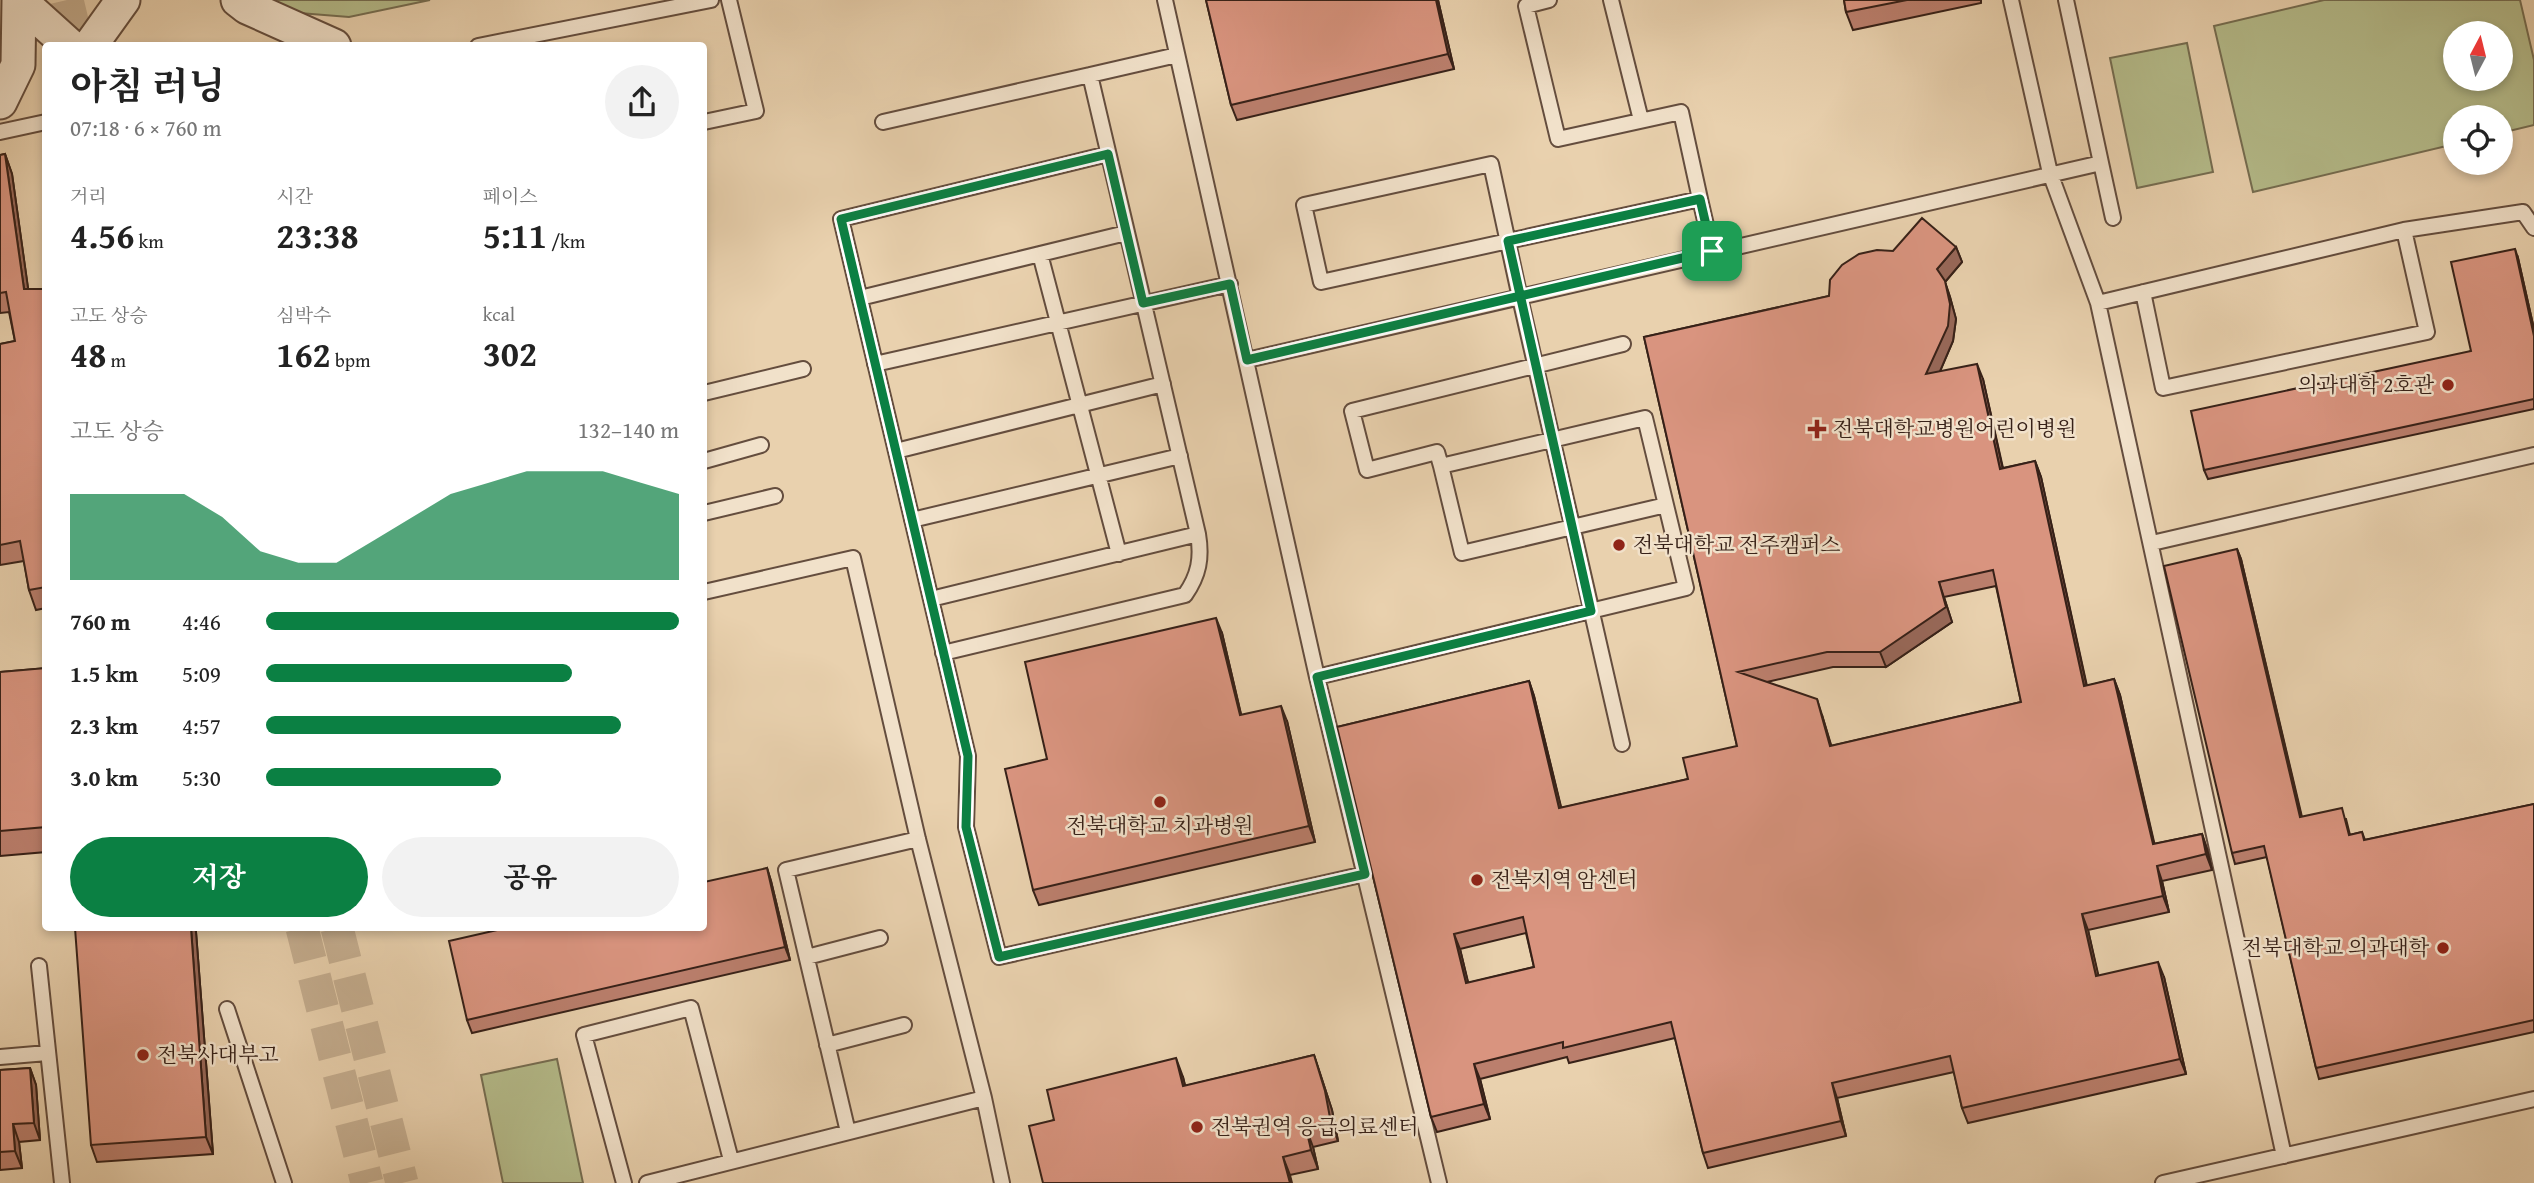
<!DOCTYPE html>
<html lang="ko">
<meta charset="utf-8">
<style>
:root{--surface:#fff;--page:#f2f2f2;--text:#222;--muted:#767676;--accent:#0b8043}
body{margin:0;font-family:"Gentium Book Plus","Noto Serif KR",serif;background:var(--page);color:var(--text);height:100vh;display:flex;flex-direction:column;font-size:26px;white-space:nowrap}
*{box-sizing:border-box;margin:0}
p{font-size:23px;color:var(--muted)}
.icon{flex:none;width:38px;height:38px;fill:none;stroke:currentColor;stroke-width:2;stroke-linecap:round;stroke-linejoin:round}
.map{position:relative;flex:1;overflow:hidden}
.drawer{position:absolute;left:42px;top:42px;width:665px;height:889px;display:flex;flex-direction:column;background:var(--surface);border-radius:7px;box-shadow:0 4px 10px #0003}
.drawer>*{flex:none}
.needle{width:46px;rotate:7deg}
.buttons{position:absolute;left:2443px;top:21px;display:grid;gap:14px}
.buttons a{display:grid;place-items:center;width:70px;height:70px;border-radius:50%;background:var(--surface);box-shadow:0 4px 10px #0003;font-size:35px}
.pin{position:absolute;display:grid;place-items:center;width:60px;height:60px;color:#fff;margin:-30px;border-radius:14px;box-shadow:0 4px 10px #0006}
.round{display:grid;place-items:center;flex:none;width:74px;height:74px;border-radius:37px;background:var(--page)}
.head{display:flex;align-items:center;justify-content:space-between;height:119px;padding:0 28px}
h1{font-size:38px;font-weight:700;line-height:52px}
.metrics{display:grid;grid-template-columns:repeat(3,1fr);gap:10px;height:119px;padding:7px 28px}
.metrics div{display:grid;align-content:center}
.metrics b{font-size:35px;font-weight:700}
.metrics small{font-size:19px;font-weight:400}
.metrics p{font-size:19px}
.chart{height:196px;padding:14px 28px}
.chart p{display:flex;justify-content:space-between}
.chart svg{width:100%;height:126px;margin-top:7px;fill:var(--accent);opacity:.7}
.cta{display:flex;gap:14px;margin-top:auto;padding:14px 28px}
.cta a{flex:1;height:80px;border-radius:42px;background:var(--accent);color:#fff;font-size:28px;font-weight:700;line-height:80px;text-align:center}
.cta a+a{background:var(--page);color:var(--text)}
ul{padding:0 28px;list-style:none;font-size:23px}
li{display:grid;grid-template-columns:112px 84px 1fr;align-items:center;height:52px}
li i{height:18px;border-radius:9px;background:var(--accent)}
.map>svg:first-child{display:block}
.green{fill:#b5bc8b;stroke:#766e52;stroke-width:2;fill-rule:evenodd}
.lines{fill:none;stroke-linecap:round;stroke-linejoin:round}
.tertiary-tunnel{stroke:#c5ae90;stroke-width:33;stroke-dasharray:33 17;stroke-linecap:butt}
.service-casing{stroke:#644d3e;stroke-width:18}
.tertiary-casing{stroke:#644d3e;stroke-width:37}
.service{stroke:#f1e1ca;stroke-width:14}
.tertiary{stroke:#f1e1ca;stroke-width:33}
.wall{fill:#bb7f6d;stroke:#372118;stroke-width:2;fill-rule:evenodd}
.shaded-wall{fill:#986859;stroke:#372118;stroke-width:2}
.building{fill:#d9947f;stroke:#372118;stroke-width:2;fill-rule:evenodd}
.route-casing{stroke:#fff;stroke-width:14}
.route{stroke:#0b8043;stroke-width:9}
.poi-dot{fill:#8f2418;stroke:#f1e1ca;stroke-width:2.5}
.labels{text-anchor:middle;stroke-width:5;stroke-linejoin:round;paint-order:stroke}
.poi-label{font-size:21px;fill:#372118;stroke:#f1e1ca;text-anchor:start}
</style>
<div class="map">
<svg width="2534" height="1183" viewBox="0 0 2534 1183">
<rect width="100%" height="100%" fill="#e9d1ae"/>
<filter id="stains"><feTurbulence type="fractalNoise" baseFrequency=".00286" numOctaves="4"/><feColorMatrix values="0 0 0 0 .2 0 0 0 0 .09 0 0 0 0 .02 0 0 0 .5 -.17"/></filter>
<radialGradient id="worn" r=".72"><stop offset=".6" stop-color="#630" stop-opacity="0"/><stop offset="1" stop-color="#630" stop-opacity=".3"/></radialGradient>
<path class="green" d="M269,0H430L349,17L287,12Z
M2324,0H2520L2534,60V125L2501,133V117H2455V144L2253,192L2214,26ZM2501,33V79H2455V33Z
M2187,43L2213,172L2137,188L2110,58Z
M557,1059L583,1183H503L481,1075Z"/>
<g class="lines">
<path class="tertiary-tunnel" d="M67,0L78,46
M302,928L367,1183
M337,928L402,1183"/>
<defs>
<path id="service" d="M1165,0L1317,677L1439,1183
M1549,0L1526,6L1558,139L1681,112L1700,199
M1611,0L1641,120
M2011,0L2050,173L2098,303L2284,1156
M478,46L711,0
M1090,75L1177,55
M704,122L756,111L729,0
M883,122L1090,75L1198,534L931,599
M0,132L46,122
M1108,154L841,219L968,756L966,827L999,957L1365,874
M2101,163L2113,218
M1040,254L1119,554
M2143,292L2163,388L2427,332L2404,230
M860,298L1126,233
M2098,303L2404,230L2523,212L2534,228
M1247,360L2101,163L2066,0
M875,364L1230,284
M704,393L803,369
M896,451L1163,384
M704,461L761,445
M1441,466L1437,452L1367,470L1352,411L1623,344
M704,513L775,496
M912,520L1180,456
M2152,543L2534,455
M704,592L853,558L918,839L984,1098L1002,1183
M943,653L1185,595C1199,575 1202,558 1198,534
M1317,677L1686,588L1645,418L1441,466L1462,553L1666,505
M1622,744L1520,298L1491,164L1304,205L1321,282L1700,199L1712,251
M807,957L880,938
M39,966L62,1183
M227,1009L284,1183
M827,1045L904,1025
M0,1057L47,1053
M848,1132L786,870L918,839
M624,1183L584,1035L691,1008L731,1160
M647,1183L984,1098
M2163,1183L2534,1099"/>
<path id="tertiary" d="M19,0L70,46
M238,0L247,7L334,46
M90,46L123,0
M0,102L18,65L19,0"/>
</defs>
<use href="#service" class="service-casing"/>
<use href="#tertiary" class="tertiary-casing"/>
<use href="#service" class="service"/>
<use href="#tertiary" class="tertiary"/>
</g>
<path class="wall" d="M1206,0H1438L1454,69L1237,120L1231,105Z
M1844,0H1981V3L1853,30L1846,12Z
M5,154L12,174L28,289H46V608L36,610L29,590L24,561L0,565V344L15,341L9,312L0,313V155Z
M1956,247L1962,262L1945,282L1950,297L1956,319L1953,341L1940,371L1983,379L2003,468L2035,461L2041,477L2087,686L2114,679L2120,695L2154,844L2202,834L2207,849L2212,870L2162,881L2169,912L2088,930L2098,976L2164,977L2186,1074L1968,1123L1962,1108L1954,1072L1837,1098L1846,1136L1708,1168L1703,1153L1675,1038L1569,1063L1567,1057L1480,1079L1490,1119L1437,1132L1431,1117L1337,727L1529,681L1534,696L1561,808L1688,779L1737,746L1644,337L1829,296L1893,251ZM1996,586L2021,702L1831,746L1822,715L1767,682L1833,667H1886L1952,622L1944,597ZM1526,933L1534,967L1468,983L1460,949Z
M2518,258L2534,329V409L2208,479L2204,470L2471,351Z
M2237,549L2241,559L2302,817L2346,819L2350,835L2362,832L2365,840L2534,804V1032L2319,1079L2316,1068L2267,857L2235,864L2232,853Z
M1222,633L1241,715L1287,721L1315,842L1039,905L1033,890L1047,759Z
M46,668V852L0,856V672Z
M767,868L771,881L790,960L472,1033L467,1020Z
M196,932L213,1154L97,1162L91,1145Z
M1314,1055L1332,1110L1338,1141L1313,1147L1318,1169L1290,1175L1054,1120L1183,1077L1185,1086Z
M30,1068L36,1085L40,1140L19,1142L22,1168L0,1170V1070Z"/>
<path class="shaded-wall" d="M1436,0H1438L1454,69L1448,54Z
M5,154L12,174L31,309L24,289Z
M1956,247L1962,262L1945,282L1950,297L1956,319L1953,341L1932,390L1926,374L1937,269Z
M2515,249L2518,258L2534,329V336Z
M1977,364L1983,379L2006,484L2000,469Z
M2035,461L2041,477L2090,702L2084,686Z
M2237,549L2241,559L2304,828L2300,817Z
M1939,582L1952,622L1886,667L1880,652Z
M1216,618L1222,633L1245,731L1240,715Z
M2114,679L2120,695L2158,859L2153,844Z
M1529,681L1534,696L1565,823L1559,808Z
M1817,699L1822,715L1836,761L1830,746Z
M1281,706L1287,721L1315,842L1309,826Z
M2202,834L2207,849L2212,870L2206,854Z
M2157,866L2162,881L2169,912L2163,896Z
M767,868L771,881L790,960L785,947Z
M2082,914L2088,930L2102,991L2096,976Z
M191,928H195L196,932L213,1154L206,1137Z
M1454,934L1460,949L1472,998L1466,983Z
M2158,962L2164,977L2186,1074L2180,1059Z
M1314,1055L1332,1110L1338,1141L1331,1123Z
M1176,1058L1183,1077L1190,1105L1183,1086Z
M1474,1064L1480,1079L1490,1119L1484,1104Z
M30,1068L36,1085L40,1140L34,1123Z
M1832,1083L1837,1098L1846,1136L1841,1121Z
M13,1124L19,1142L22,1168L15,1151Z
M1306,1128L1313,1147L1318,1169L1311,1150Z
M1283,1157L1290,1175L1292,1183H1290Z"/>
<path class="building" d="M1206,0H1436L1448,54L1231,105Z
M1844,0H1907L1846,12Z
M5,154L24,289H46V587L29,590L20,541L0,545V344L15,341L6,292L0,293V155Z
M1922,218L1956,247L1937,269L1945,281L1950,304L1948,326L1926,374L1977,364L2000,469L2035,461L2084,686L2114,679L2153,844L2202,834L2206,854L2157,866L2163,896L2082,914L2096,976L2158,962L2180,1059L1962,1108L1950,1056L1832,1083L1841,1121L1703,1153L1671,1022L1563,1048V1042L1474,1064L1484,1104L1431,1117L1337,727L1529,681L1559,808L1688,779L1683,758L1737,746L1644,337L1829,296L1830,280L1842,265L1859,254L1877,250L1893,251ZM1993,570L2021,702L1830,746L1817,699L1738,672L1827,652H1880L1946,607L1939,582ZM1523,917L1534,967L1466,983L1454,934Z
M2515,249L2534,336V399L2204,470L2191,411L2471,351L2451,262Z
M2237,549L2300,817L2342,808L2349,835L2362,832L2364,840L2534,804V1020L2316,1068L2264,846L2232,853L2164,566Z
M1216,618L1240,715L1281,706L1309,826L1033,890L1005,769L1047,759L1025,662Z
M46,668V827L0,831V672Z
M767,868L785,947L467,1020L449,941L506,928H704V882Z
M75,928H191L206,1137L91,1145Z
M1314,1055L1325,1091L1331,1123L1306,1128L1311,1150L1283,1157L1290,1183H1043L1029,1126L1054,1120L1047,1090L1176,1058L1183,1086Z
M30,1068L34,1123L13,1124L15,1151L0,1152V1070Z"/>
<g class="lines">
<defs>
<path id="route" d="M1712,251L1247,360L1230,284L1143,303L1108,154L841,219L968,756L966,827L999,957L1365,874L1317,677L1591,611L1508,241L1700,199L1712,251"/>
</defs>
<use href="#route" class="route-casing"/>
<use href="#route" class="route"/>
</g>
<g class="poi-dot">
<circle cx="2448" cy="385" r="7"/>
<path d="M1813.5 418.5h7v7h7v7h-7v7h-7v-7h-7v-7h7z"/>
<circle cx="1619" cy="545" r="7"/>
<circle cx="1160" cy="802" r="7"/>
<circle cx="1477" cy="880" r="7"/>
<circle cx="2443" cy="948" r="7"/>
<circle cx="143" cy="1055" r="7"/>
<circle cx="1197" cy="1127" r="7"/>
</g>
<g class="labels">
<g class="poi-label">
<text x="2434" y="392" text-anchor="end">의과대학 2호관</text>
<text x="1833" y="436">전북대학교병원어린이병원</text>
<text x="1633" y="552">전북대학교 전주캠퍼스</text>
<text x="1160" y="833" text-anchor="middle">전북대학교 치과병원</text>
<text x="1491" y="887">전북지역 암센터</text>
<text x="2429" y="955" text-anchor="end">전북대학교 의과대학</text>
<text x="157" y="1062">전북사대부고</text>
<text x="1211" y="1134">전북권역 응급의료센터</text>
</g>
</g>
<rect width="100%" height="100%" filter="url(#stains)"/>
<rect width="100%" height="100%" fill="url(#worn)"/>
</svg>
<div class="buttons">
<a><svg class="needle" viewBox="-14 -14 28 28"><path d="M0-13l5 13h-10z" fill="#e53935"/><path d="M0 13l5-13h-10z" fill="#767676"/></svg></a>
<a><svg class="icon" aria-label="locate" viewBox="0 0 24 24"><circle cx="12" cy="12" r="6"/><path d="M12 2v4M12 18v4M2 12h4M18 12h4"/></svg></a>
</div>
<div class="pin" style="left:1712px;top:251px;background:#1e9e55"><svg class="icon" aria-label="arrive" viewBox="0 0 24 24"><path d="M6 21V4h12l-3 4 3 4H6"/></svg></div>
<section class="drawer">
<div class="head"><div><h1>아침 러닝</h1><p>07:18 · 6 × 760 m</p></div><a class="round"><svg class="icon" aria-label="share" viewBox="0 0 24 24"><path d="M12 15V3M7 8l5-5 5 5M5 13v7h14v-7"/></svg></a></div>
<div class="metrics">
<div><p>거리</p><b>4.56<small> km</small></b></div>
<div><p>시간</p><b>23:38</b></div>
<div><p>페이스</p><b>5:11<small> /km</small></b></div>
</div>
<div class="metrics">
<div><p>고도 상승</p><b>48<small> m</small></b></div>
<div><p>심박수</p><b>162<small> bpm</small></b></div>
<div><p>kcal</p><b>302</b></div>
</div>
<div class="chart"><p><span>고도 상승</span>132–140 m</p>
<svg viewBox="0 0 160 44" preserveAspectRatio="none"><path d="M0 44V14L10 14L20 14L30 14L40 22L50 34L60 38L70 38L80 30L90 22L100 14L110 10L120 6L130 6L140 6L150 10L160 14V44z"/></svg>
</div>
<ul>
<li><b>760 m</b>4:46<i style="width:100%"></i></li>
<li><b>1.5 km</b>5:09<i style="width:74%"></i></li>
<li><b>2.3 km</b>4:57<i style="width:86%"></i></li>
<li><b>3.0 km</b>5:30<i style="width:57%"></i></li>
</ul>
<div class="cta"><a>저장</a><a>공유</a></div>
</section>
</div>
